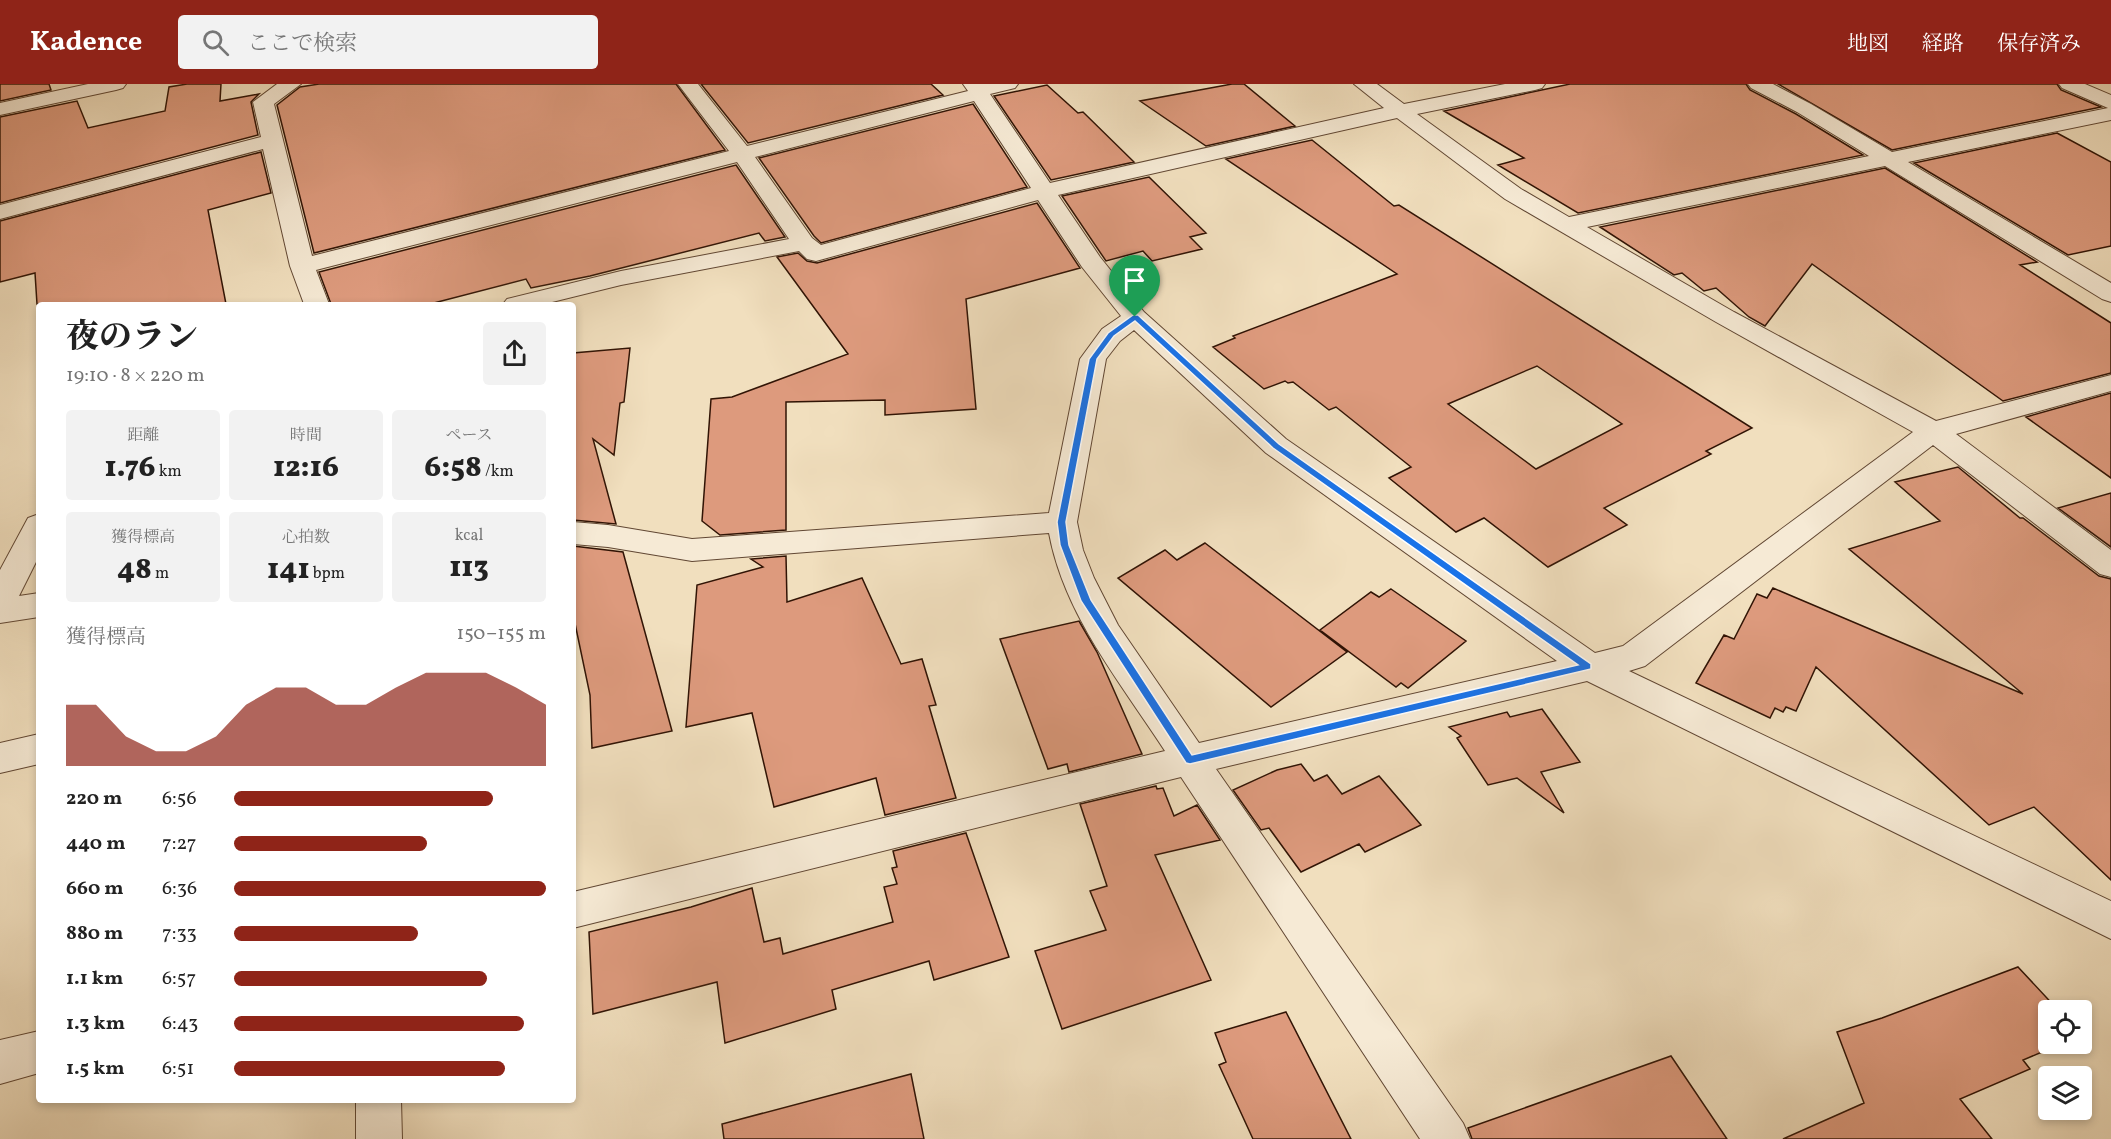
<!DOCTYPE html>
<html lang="ja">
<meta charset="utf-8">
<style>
:root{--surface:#fff;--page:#f2f2f2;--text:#222;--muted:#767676;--accent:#8f2418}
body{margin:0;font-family:Vollkorn,"Noto Serif JP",serif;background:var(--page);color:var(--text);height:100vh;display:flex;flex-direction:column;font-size:22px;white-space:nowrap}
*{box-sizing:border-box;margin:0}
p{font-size:20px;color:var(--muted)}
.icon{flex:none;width:33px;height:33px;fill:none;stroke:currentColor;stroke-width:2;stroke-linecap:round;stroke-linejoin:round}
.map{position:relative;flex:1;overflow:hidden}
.side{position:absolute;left:36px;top:218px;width:540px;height:801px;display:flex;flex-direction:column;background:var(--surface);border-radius:6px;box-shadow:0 3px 9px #0003}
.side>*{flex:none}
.tools{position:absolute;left:2038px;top:916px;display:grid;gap:12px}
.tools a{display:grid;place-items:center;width:54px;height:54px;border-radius:6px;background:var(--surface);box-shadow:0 3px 9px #0003;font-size:30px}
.pin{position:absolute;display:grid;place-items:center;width:51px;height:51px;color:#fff;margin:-62px -26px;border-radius:50% 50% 50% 0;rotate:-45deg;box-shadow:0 0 6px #0007}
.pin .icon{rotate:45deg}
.round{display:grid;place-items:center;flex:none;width:63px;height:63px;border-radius:6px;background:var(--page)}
.head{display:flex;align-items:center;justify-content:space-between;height:102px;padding:0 30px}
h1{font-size:33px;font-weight:800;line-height:45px}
.stats{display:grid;grid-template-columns:repeat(3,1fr);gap:9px;height:102px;padding:6px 30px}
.stats div{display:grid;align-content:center;border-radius:6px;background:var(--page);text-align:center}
.stats b{font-size:30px;font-weight:800}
.stats small{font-size:16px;font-weight:400}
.stats p{font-size:16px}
.chart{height:168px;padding:12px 30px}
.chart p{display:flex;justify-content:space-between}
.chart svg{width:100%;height:108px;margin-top:6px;fill:var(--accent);opacity:.7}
ul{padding:0 30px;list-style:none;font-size:20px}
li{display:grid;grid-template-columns:96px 72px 1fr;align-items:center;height:45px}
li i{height:15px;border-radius:8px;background:var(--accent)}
header{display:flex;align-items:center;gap:36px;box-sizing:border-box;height:84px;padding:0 30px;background:var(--accent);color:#fff}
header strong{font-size:28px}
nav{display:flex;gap:33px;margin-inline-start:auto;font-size:21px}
.search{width:420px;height:54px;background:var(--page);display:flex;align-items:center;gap:15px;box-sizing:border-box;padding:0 21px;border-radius:6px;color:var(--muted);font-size:22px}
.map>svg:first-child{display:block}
.building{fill:#dd9a7d;stroke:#311405;stroke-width:1.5;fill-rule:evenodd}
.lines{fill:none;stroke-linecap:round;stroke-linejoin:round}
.street-casing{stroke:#614733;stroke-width:2}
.street{fill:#f6ead5;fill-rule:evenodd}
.route{fill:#1a73e8;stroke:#fff;stroke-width:1.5;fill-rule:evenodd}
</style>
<header>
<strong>Kadence</strong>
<div class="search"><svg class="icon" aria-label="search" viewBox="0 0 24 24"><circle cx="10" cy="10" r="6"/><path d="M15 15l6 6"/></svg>ここで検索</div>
<nav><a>地図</a><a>経路</a><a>保存済み</a></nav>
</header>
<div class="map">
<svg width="2111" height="1055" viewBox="0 0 2111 1055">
<rect width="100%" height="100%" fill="#f1dfbe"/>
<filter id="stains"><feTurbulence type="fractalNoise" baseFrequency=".00333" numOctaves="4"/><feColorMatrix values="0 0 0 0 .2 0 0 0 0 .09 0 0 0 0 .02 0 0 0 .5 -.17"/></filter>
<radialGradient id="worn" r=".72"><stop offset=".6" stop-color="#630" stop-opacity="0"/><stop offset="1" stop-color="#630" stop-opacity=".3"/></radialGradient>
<path class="building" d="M0,0H49L51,6L0,17Z
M187,0H221L220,17L259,10L251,18L258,51L0,119V33L77,17L88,44L165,27L169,3Z
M319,0H676L725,66L314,169L277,21L300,3Z
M701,0H931L943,11L748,59Z
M1232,0H1244L1295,42L1206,62L1140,17Z
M1570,0H1746L1750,6L1796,30L1863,71L1578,129L1498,81L1524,74L1444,27Z
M1778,0H2057L2061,6L2101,23L1892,66Z
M1047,1L1078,29L1083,28L1134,78L1051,96L994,12Z
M973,20L1027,103L821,159L814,152L759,74Z
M2057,49L2111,78V162L2068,171L1914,79Z
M1312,56L1394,122L1399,121L1752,344L1706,367L1711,370L1604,424L1627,441L1548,483L1484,434L1456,448L1389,394L1411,383L1336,323L1329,326L1293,298L1288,299L1285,297L1264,305L1213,263L1235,254L1233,252L1397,190L1226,75ZM1537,282L1622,340L1536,385L1448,320Z
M261,68L271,109L208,126L226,220H37L35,189L0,198V137Z
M736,81L785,153L765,157L759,149L590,192L531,204L526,195L430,220H331L319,188Z
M1885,84L2037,178L2020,181L2111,239V289L2003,317L1812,180L1765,242L1749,233L1716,204L1704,207L1682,189L1674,191L1600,143Z
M1149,93L1206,149L1190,153L1202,165L1152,177L1143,167L1106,177L1062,112Z
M1037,119L1080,184L966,215L976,325L885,331V316L786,318V446L720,451L702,437L711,315L732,313L848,270L777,173L798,169L807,177L817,179Z
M630,264L624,318L620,319L614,371L593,355L616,440L573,436V269Z
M2111,309V394L2026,333Z
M1958,383L2020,434H2023L2099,492L2111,495V796L2034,723L1989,741L1816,583L1796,627L1786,623L1783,628L1775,624L1770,634L1696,599L1724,551L1734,555L1757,510L1767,514L1773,504L2023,610L1849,465L1940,437L1895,398Z
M2111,409V463L2058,424Z
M1205,459L1347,568L1271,623L1118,494L1165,466L1177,476Z
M573,462L623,468L672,647L592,664L590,611L573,530Z
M786,472L787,518L862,494L901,580L922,575L936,621L929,622L956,714L885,731L876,694L774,723L752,629L686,643L697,501L763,483L751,475Z
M1391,505L1466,557L1408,604L1401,599L1396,603L1320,546L1371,508L1379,513Z
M1079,537L1097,568L1142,670L1069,688L1067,680L1048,685L1000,555Z
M1542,625L1580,678L1541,688L1564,729L1517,694L1488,701L1457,654L1461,652L1449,643L1507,628L1510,633Z
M1301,680L1314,697L1327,691L1342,710L1379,692L1421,741L1365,768L1359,760L1301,788L1269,744L1261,746L1233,706L1277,686Z
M1156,702L1157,705L1163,704L1174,732L1197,721L1220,756L1155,771L1211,896L1062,945L1035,867L1106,846L1090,807L1107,802L1080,720Z
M966,749L1009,873L934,896L929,877L832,906L836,925L725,959L717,898L593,930L589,848L691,823L752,804L764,858L780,854L783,870L893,838L884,803L897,800L892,784L897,783L893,767Z
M2018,883L2059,927H2049V960H2061L2023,976L2030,985L1960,1015L1992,1055H1783L1864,1019L1837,948L1882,934Z
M1286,928L1351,1055H1253L1219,981L1226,978L1215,949Z
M1671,972L1727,1055H1472L1468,1044Z
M911,990L924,1055H724L722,1040Z"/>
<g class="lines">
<defs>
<path id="street" d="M88,0H126L123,4L116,6L0,31V19Z
M277,0H301L274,20L312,172L729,67L678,0H698L747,62L968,7L963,0H1018L1015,4L990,10L1050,99L1384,24L1354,0H1377L1404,20L1505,0H1545L1542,4L1535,6L1417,30L1521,105L1569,133L1869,72L1797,28L1751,4L1748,0H1773L1811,20L1892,68L2108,24L2062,4L2059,0H2085L2111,11V36L1908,78L2111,199V218L2102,215L1885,82L1587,143L1734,228L1936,337L2111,291V307L1956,350L2111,466V493L2100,490L1933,361L1645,582L1629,587L2111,817V855L1587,597L1216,685L1463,1039L1470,1055H1420L1181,693L573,844V808L1165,667C1121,599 1064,531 1049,449L692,477L608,463L573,460V438L608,441L692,455L1049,429L1080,275L1102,245L1121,232L1082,183L1038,116L816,177L807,175L799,167L621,201L544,220H503L507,215L621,187L789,155L737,78L316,186L329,220H304L290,182L263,65L0,135V121L261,53L253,18ZM974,17L1031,104L821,161L812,154L755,73ZM1397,34L1505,115L1716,238L1913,348L1623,562L1595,569L1286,355L1144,228L1100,173L1058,111ZM1134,246L1266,369L1557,577L1199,659L1118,541L1094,494L1083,466L1077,438L1106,275L1120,257Z
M39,430V472L19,512L39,509V533L0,539V486L28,434Z
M39,650V680L0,689V659Z
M39,947V989L0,1000V956Z
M356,1016H401L402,1055H356Z"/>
</defs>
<use href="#street" class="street-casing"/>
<use href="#street" class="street"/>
</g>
<path class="route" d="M1133,231H1138L1279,360L1591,580V585L1190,680L1186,679L1081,517L1060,461L1057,438L1089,275L1108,249ZM1135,237L1273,364L1578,581L1192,671L1091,516L1069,461L1066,438L1097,275L1114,252Z"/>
<rect width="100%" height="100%" filter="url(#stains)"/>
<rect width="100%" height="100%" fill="url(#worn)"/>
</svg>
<div class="tools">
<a><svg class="icon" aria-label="locate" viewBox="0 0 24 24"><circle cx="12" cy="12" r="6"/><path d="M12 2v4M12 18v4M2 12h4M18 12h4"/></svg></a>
<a><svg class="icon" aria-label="layers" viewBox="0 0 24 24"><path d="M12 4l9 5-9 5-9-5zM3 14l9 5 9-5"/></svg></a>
</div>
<div class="pin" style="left:1135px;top:233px;background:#1e9e55"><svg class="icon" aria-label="arrive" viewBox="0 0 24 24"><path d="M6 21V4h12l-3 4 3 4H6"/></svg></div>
<section class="side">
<div class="head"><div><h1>夜のラン</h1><p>19:10 · 8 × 220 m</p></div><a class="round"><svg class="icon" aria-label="share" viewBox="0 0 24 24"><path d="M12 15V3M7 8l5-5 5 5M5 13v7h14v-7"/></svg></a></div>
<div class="stats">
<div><p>距離</p><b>1.76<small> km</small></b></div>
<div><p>時間</p><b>12:16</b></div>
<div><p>ペース</p><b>6:58<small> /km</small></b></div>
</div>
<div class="stats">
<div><p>獲得標高</p><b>48<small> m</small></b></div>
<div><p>心拍数</p><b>141<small> bpm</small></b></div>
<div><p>kcal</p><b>113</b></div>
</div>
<div class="chart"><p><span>獲得標高</span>150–155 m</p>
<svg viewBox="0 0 160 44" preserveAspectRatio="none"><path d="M0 44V19L10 19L20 32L30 38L40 38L50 32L60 19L70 12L80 12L90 19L100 19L110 12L120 6L130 6L140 6L150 12L160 19V44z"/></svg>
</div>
<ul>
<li><b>220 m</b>6:56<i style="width:83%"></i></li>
<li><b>440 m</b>7:27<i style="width:62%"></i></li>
<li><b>660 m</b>6:36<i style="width:100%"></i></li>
<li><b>880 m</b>7:33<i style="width:59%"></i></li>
<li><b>1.1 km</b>6:57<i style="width:81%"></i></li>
<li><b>1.3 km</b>6:43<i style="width:93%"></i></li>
<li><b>1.5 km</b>6:51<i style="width:87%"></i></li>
</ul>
</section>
</div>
